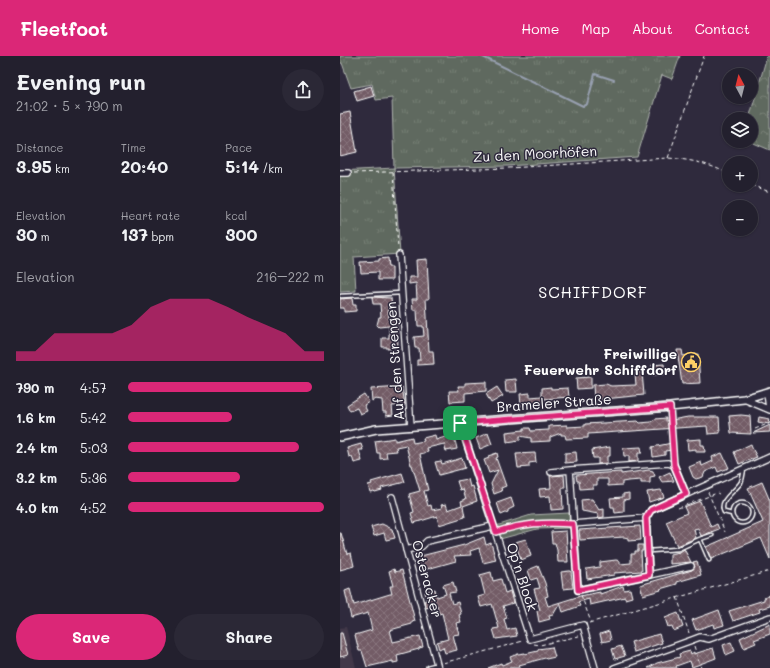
<!DOCTYPE html>
<meta charset="utf-8">
<style>
:root{--surface:#23202e;--page:#2b2836;--text:#f1f3f6;--muted:#a3a3aa;--line:#403e4a;--accent:#db2777}
body{margin:0;font-family:Mali,sans-serif;background:var(--page);color:var(--text);height:100vh;display:flex;flex-direction:column;font-size:15px;white-space:nowrap}
*{box-sizing:border-box;margin:0}
p{font-size:13px;color:var(--muted)}
.icon{flex:none;width:22px;height:22px;fill:none;stroke:currentColor;stroke-width:2;stroke-linecap:round;stroke-linejoin:round}
.map{position:relative;flex:1;overflow:hidden}
.details{display:flex;flex-direction:column;background:var(--surface);width:340px}
.details>*{flex:none}
.needle{width:26px;rotate:353deg}
.controls{position:absolute;left:382px;top:12px;display:grid;gap:8px}
.controls a{display:grid;place-items:center;width:36px;height:36px;border-radius:50%;background:var(--surface);box-shadow:0 1px 3px #0004,0 0 0 1px var(--line);font-size:20px}
.pin{position:absolute;display:grid;place-items:center;width:34px;height:34px;color:#fff;margin:-17px;border-radius:8px;box-shadow:0 2px 6px #0006}
.round{display:grid;place-items:center;flex:none;width:42px;height:42px;border-radius:21px;background:var(--page)}
.head{display:flex;align-items:center;justify-content:space-between;height:68px;padding:0 16px}
h1{font-size:22px;font-weight:800;line-height:30px}
.figures{display:grid;grid-template-columns:repeat(3,1fr);gap:6px;height:68px;padding:4px 16px}
.figures div{display:grid;align-content:center}
.figures b{font-size:17px;font-weight:800}
.figures small{font-size:11px;font-weight:400}
.figures p{font-size:11px}
.chart{height:112px;padding:8px 16px}
.chart p{display:flex;justify-content:space-between}
.chart svg{width:100%;height:72px;margin-top:4px;fill:var(--accent);opacity:.7}
.button{display:flex;gap:8px;margin-top:auto;padding:8px 16px}
.button a{flex:1;height:46px;border-radius:24px;background:var(--accent);color:#fff;font-size:16px;font-weight:800;line-height:46px;text-align:center}
.button a+a{background:var(--page);color:var(--text)}
ul{padding:0 16px;list-style:none;font-size:13px}
li{display:grid;grid-template-columns:64px 48px 1fr;align-items:center;height:30px}
li i{height:10px;border-radius:5px;background:var(--accent)}
header{display:flex;align-items:center;gap:24px;box-sizing:border-box;height:56px;padding:0 20px;background:var(--accent);color:#fff}
header strong{font-size:19px}
nav{display:flex;gap:22px;margin-inline-start:auto;font-size:14px}
main{display:flex;flex:1;min-height:0}
.map>svg:first-child{display:block}
.built{fill:#433949}
.grass{fill:url(#grass-tufts);stroke:#afb4ae}
.forest{fill:url(#forest-crowns);stroke:#afb4ae}
.lines{fill:none;stroke-linecap:round;stroke-linejoin:round}
.stream{stroke:#98a0b1;stroke-width:2}
.building{fill:url(#building-cross-hatch);stroke:#fff}
.service-casing{stroke:#fff;stroke-width:5.5}
.minor-casing{stroke:#fff;stroke-width:8}
.tertiary-casing{stroke:#fff;stroke-width:10}
.path{stroke:#fff;stroke-width:1;stroke-dasharray:4 3;stroke-linecap:butt}
.service{stroke:#2f2a3d;stroke-width:2.5}
.minor{stroke:#2f2a3d;stroke-width:5.5}
.tertiary{stroke:#2f2a3d;stroke-width:7}
.route-casing{stroke:#fff;stroke-width:8}
.route{stroke:#db2777;stroke-width:5}
.labels{text-anchor:middle;stroke-width:3;stroke-linejoin:round;paint-order:stroke}
.street-label{font-size:14px;fill:#fff;stroke:#2f2a3d}
.poi-label{font-size:14px;font-weight:bold;fill:#fff;stroke:#2f2a3d;text-anchor:end}
.quarter-label{font-size:16px;letter-spacing:1px;fill:#fff;stroke:#2f2a3d}
</style>
<header>
<strong>Fleetfoot</strong>
<nav><a>Home</a><a>Map</a><a>About</a><a>Contact</a></nav>
</header>
<main>
<section class="details">
<div class="head"><div><h1>Evening run</h1><p>21:02 · 5 × 790 m</p></div><a class="round"><svg class="icon" aria-label="share" viewBox="0 0 24 24"><path d="M12 15V3M7 8l5-5 5 5M5 13v7h14v-7"/></svg></a></div>
<div class="figures">
<div><p>Distance</p><b>3.95<small> km</small></b></div>
<div><p>Time</p><b>20:40</b></div>
<div><p>Pace</p><b>5:14<small> /km</small></b></div>
</div>
<div class="figures">
<div><p>Elevation</p><b>30<small> m</small></b></div>
<div><p>Heart rate</p><b>137<small> bpm</small></b></div>
<div><p>kcal</p><b>300</b></div>
</div>
<div class="chart"><p><span>Elevation</span>216–222 m</p>
<svg viewBox="0 0 160 44" preserveAspectRatio="none"><path d="M0 44V38L10 38L20 27L30 27L40 27L50 27L60 22L70 11L80 6L90 6L100 6L110 11L120 17L130 22L140 27L150 38L160 38V44z"/></svg>
</div>
<ul>
<li><b>790 m</b>4:57<i style="width:94%"></i></li>
<li><b>1.6 km</b>5:42<i style="width:53%"></i></li>
<li><b>2.4 km</b>5:03<i style="width:87%"></i></li>
<li><b>3.2 km</b>5:36<i style="width:57%"></i></li>
<li><b>4.0 km</b>4:52<i style="width:100%"></i></li>
</ul>
<div class="button"><a>Save</a><a>Share</a></div>
</section>
<div class="map">
<svg width="430" height="612" viewBox="0 0 430 612">
<defs>
<pattern id="grass-tufts" width="24" height="20" patternUnits="userSpaceOnUse"><rect width="24" height="20" fill="#5f695e"/><path d="M3 7l-1-3M5 7V3M7 7l1-3M15 17l-1-3M17 17v-4M19 17l1-3" fill="none" stroke="#778076"/></pattern>
<pattern id="forest-crowns" width="20" height="18" patternUnits="userSpaceOnUse"><rect width="20" height="18" fill="#5f695e"/><path d="M2 6a3 3 0 1 1 6 0M12 15a3 3 0 1 1 6 0" fill="none" stroke="#778076"/></pattern>
<pattern id="building-cross-hatch" width="8" height="8" patternUnits="userSpaceOnUse"><rect width="8" height="8" fill="#735b66"/><path d="M0 0l8 8M0 8l8-8" fill="none" stroke="#88747d"/></pattern>
</defs>
<rect width="100%" height="100%" fill="#2f2a3d"/>
<filter id="ink" filterUnits="userSpaceOnUse"><feTurbulence type="fractalNoise" baseFrequency=".025" numOctaves="2"/><feDisplacementMap in="SourceGraphic" scale="8" xChannelSelector="R" yChannelSelector="G"/><feConvolveMatrix kernelMatrix="1 2 1 2 8 2 1 2 1" color-interpolation-filters="sRGB"/></filter>
<g filter="url(#ink)">
<path class="built" d="M6,571L16,612H0V572Z"/>
<path class="grass" d="M0,0H340L332,23L322,19L297,101L167,110L54,112L60,198L14,201L16,235L0,236V115L54,112L52,42L36,44L32,28L11,32L2,7H0Z
M229,457L230,472L197,473L160,483L156,470L191,459Z"/>
<path class="forest" d="M427,0H430V94L409,85H411V63H409Z"/>
<g class="lines">
<path class="stream" d="M141,0L243,50L247,48L255,18L274,24"/>
</g>
<path class="building" d="M31,30L34,40L17,45L14,35Z
M10,56L17,96L0,100V58Z
M48,202L49,211H52V224H38V216L21,217L20,206L39,205V203Z
M87,203L89,243H86L89,295H93L94,308L77,309V304H80L79,292H75L74,281L84,280L83,270H78L77,254H73L72,243H77L76,227L69,228V221H77L76,204Z
M32,241L51,242L52,251H48L49,263H57L58,292L47,293V291H42V282H49V270L39,271L37,269L39,261H41L40,248H33Z
M12,242L13,249H16V255L4,256V252H0V243Z
M337,294H342L343,300L358,298L360,327L342,328Z
M324,308L325,318L313,319L312,309Z
M302,316L304,339L254,344L253,329L266,328L271,330L296,329L295,317Z
M251,321V332L237,333L236,322Z
M176,323L177,336H166L165,324Z
M146,326V335L125,337V345L110,346L109,335H119L118,330H125V327Z
M62,331L65,349L52,350L53,359L46,360V356H43L42,344L35,343L32,345L31,333Z
M157,331L163,340L151,347L146,338Z
M211,331V333L228,332L229,341L204,343V348L181,350L180,338L190,337V341L202,340V332Z
M24,338L29,346L24,349L27,355L20,358L17,352L10,355L7,349Z
M401,359L410,360L411,378L391,377L389,360Z
M348,361H379L380,377L368,378L367,370L248,378V382L226,383L225,379H221V377L210,381V385L191,386V382L180,380V384L167,386L166,376L184,374V372H190L191,375L209,374V370L227,369V371L245,370V368L298,365L300,367L311,366L315,363L326,362V365Z
M419,361L430,363L429,368L418,366Z
M430,369V376L413,377Z
M148,377L152,388L140,393L136,382Z
M95,379L96,384L111,379L113,385L115,384L117,393L106,395L104,388L87,392L88,396L80,398L87,430L88,434L84,435L88,450L91,449L92,454L102,452L101,449L106,448L108,454L122,449L121,445L126,443L123,433L120,434L117,425L128,423L130,431L133,430L137,445L123,450L125,461L99,469L97,460L74,467L71,457L74,456L69,438L80,435L72,409H71L66,389L56,391L57,395L46,396L47,402L40,403V397H37L35,385L55,382V385L72,381L73,387L84,385L83,382Z
M361,383V389H364L365,396H356V393L348,394L347,384Z
M332,387V394L325,395V399L313,401L312,391Z
M21,388L23,394H19L22,405L14,407L12,400L9,401L7,392Z
M411,388L412,392L417,401L399,408L394,396Z
M270,391V400H267V407L258,408V402H253L252,394Z
M301,391L302,397H298V405L289,406V400H284L283,392Z
M236,396L237,406L225,407V397Z
M157,397L158,401L156,402L166,430L161,432L162,435L154,438L151,428L158,414L149,417L144,404L149,402L148,400Z
M195,397L196,406L189,407V411L178,412L176,398Z
M382,397L389,412L378,416L376,411L365,416L363,421L356,423L353,421L349,411L361,406L362,410L373,405L372,401Z
M122,402L125,412L99,419L95,406L101,405L102,408Z
M309,414L313,415L315,420L310,421V427H301V424L288,425L282,426V429L268,430V423H257V429H253V432L240,433L239,425H237L236,419L281,416V418Z
M330,416L334,425L322,426L319,421Z
M62,417L65,426L41,432L42,434L35,436L34,435L30,436L28,429L32,428L31,426Z
M224,419L225,432H222L223,453L211,454L210,440L200,441L199,433L211,432L210,420Z
M422,426L430,445V503L421,482L371,503L366,491L423,466L408,432Z
M321,434L324,441L309,446L307,436Z
M289,437V443L284,444V456L275,457L274,451H271L270,442L283,441V438Z
M171,442L174,451L168,454V456L161,459L157,447Z
M252,443L259,454L264,453V461L258,462V458L242,455L241,444Z
M360,445L371,471L377,468L379,473L361,480L358,472L354,473L356,482L337,490L326,466L347,457L344,451Z
M42,468L52,473L55,482L46,484L44,477L34,480L31,471Z
M300,470L301,484L288,485V482L284,481L240,484L239,474Z
M226,475L228,506H218L217,494L215,487H212L211,476Z
M0,477H1L7,498L11,497L14,510L0,514Z
M144,481L146,489L151,487L156,504L143,507L139,492L130,495L131,499L114,500L116,505L80,515L77,501L124,489Z
M186,483L191,500L181,504L175,486Z
M298,489H303V495H301L302,515L274,517V519L247,523L246,513L260,511V506L276,504L280,505V508L291,507V498H295V495H298Z
M344,493L351,506L330,508V498L340,496Z
M357,505L361,519L337,526V528L320,533L321,534L303,539L300,529L352,514L355,511L353,506Z
M198,510L205,527L208,540L205,541L208,550L240,540L260,536V538L283,530L284,534L290,533L292,541L285,543V541L250,549L249,543L238,546L240,550L223,556L220,547L213,559L209,560L210,563L199,566L197,555L200,554L194,533L200,532L197,522L191,524L188,514Z
M54,513L55,516L62,514L75,565L72,566V568L50,574L53,586L80,580L83,591L79,592V593L57,599L58,606L53,607V605L27,611L22,595H19L15,579L32,574L28,557L11,562L5,535L10,533L14,549L50,538H52L50,530H53L49,515Z
M229,515H231L233,532L223,533L221,516Z
M151,516L153,525L161,523L165,537L170,535L173,547L163,550L167,562L164,563L167,574L175,572L177,580L156,583L153,573L159,572L152,548L141,551L138,541L145,539L140,519Z
M113,526L116,536L109,537L112,548L118,546L121,558L119,559L121,566L116,567L119,578L113,579L117,594L105,597L103,591L99,593L97,586L108,583L102,557L99,558L97,549L86,552L84,545L87,544L85,536L95,533L97,541L106,538L103,529Z
M430,539V550L419,553L420,556L393,565L389,555L424,544V542Z
M379,554L384,569L374,572L373,568L356,574L352,564Z
M338,557L343,571L334,575L332,570L328,571L325,562Z
M430,568V578L414,584L416,587L404,592L400,582Z
M269,575L271,584L262,586L260,578Z
M0,577H2L8,599L0,601Z
M319,578L322,587L294,596L291,586Z
M391,586L395,595L386,599L383,589Z
M281,590L285,600L275,603L272,593Z
M212,591L215,601L206,603L205,602L179,609L180,612H148L161,607L162,609L172,605L170,601L178,598L185,597V598L198,595V593Z
M373,592L376,602L352,611L350,605L336,610L337,612H308L317,607L340,601L339,598L350,595L351,598L354,596V598Z"/>
<g class="lines">
<defs>
<path id="service" d="M1,240L62,237
M392 457a10 10 0 1 1 20 0a10 10 0 1 1-20 0Z
M392,458L384,456C378,444 396,435 401,426C403,422 403,417 404,413
M360,483L372,479
M309,495L338,493L360,483L369,504"/>
<path id="minor" d="M0,117H8
M59,199L71,371
M427,337L429,352
M404,343L430,354
M120,367L190,583L243,569L255,612
M211,416L230,414
M52,441L98,612
M306,462L309,519L238,534L230,414L328,407L334,409L346,438
M233,468L306,462L311,454L430,401
M66,494L82,490L87,485L153,470
M309,519L351,510
M89,612L97,610
M274,612L352,584L360,581L369,583L430,561"/>
<path id="tertiary" d="M0,381L36,373L330,351L404,343L430,335"/>
</defs>
<use href="#service" class="service-casing"/>
<use href="#minor" class="minor-casing"/>
<use href="#tertiary" class="tertiary-casing"/>
<path class="path" d="M328,102L364,0
M53,116L58,192
M14,117L169,112L328,102C352,104 367,107 389,118
M411,129L430,136
M330,358L334,403
M415,373L430,367
M368,436L385,476
M338,452L377,437L379,438
M162,474L187,467L228,468
M241,539L251,566
M337,541L349,577
M249,567L430,515
M194,588L200,589L239,580
M354,590L361,612
M103,607L183,585"/>
<use href="#service" class="service"/>
<use href="#minor" class="minor"/>
<use href="#tertiary" class="tertiary"/>
</g>
</g>
<g class="lines" filter="url(#ink)">
<defs>
<path id="route" d="M330,351L334,409L346,438L311,454L306,462L309,519L238,534L233,468C204,466 183,467 156,476L120,367Z"/>
</defs>
<use href="#route" class="route-casing"/>
<use href="#route" class="route"/>
</g>
<defs>
<symbol id="civic-ring" viewBox="-11 -11 22 22"><circle r="9.5" fill="#2f2a3d" stroke="#ffd166" stroke-width="1.5"/><path d="M-.6-6.5H3V-4.5H.6V-3L4-1V1h2V6H-6V1h2V-1L-.6-3ZM-1.2 2.5V6h2.4V2.5Z" fill="#ffd166"/></symbol>
</defs>
<g fill-rule="evenodd">
<use href="#civic-ring" x="340" y="295" width="22" height="22"/>
</g>
<g class="labels">
<g class="street-label">
<text transform="translate(195 98) rotate(-3)" y="5">Zu den Moorhöfen</text>
<text transform="translate(55 305) rotate(-94)" y="5">Auf den Strengen</text>
<text transform="translate(214 347) rotate(-4)" y="5">Brameler Straße</text>
<text transform="translate(182 521) rotate(72)" y="5">Op'n Block</text>
<text transform="translate(87 523) rotate(75)" y="5">Osteracker</text>
</g>
<g class="poi-label">
<text x="337" y="303">Freiwillige<tspan x="337" dy="16">Feuerwehr Schiffdorf</tspan></text>
</g>
<g class="quarter-label">
<text x="253" y="242">SCHIFFDORF</text>
</g>
</g>
</svg>
<div class="controls">
<a><svg class="needle" viewBox="-14 -14 28 28"><path d="M0-13l5 13h-10z" fill="#e53935"/><path d="M0 13l5-13h-10z" fill="#a3a3aa"/></svg></a>
<a><svg class="icon" aria-label="layers" viewBox="0 0 24 24"><path d="M12 4l9 5-9 5-9-5zM3 14l9 5 9-5"/></svg></a>
<a>+</a>
<a>−</a>
</div>
<div class="pin" style="left:120px;top:367px;background:#1e9e55"><svg class="icon" aria-label="arrive" viewBox="0 0 24 24"><path d="M6 21V4h12l-3 4 3 4H6"/></svg></div>
</div>
</main>
